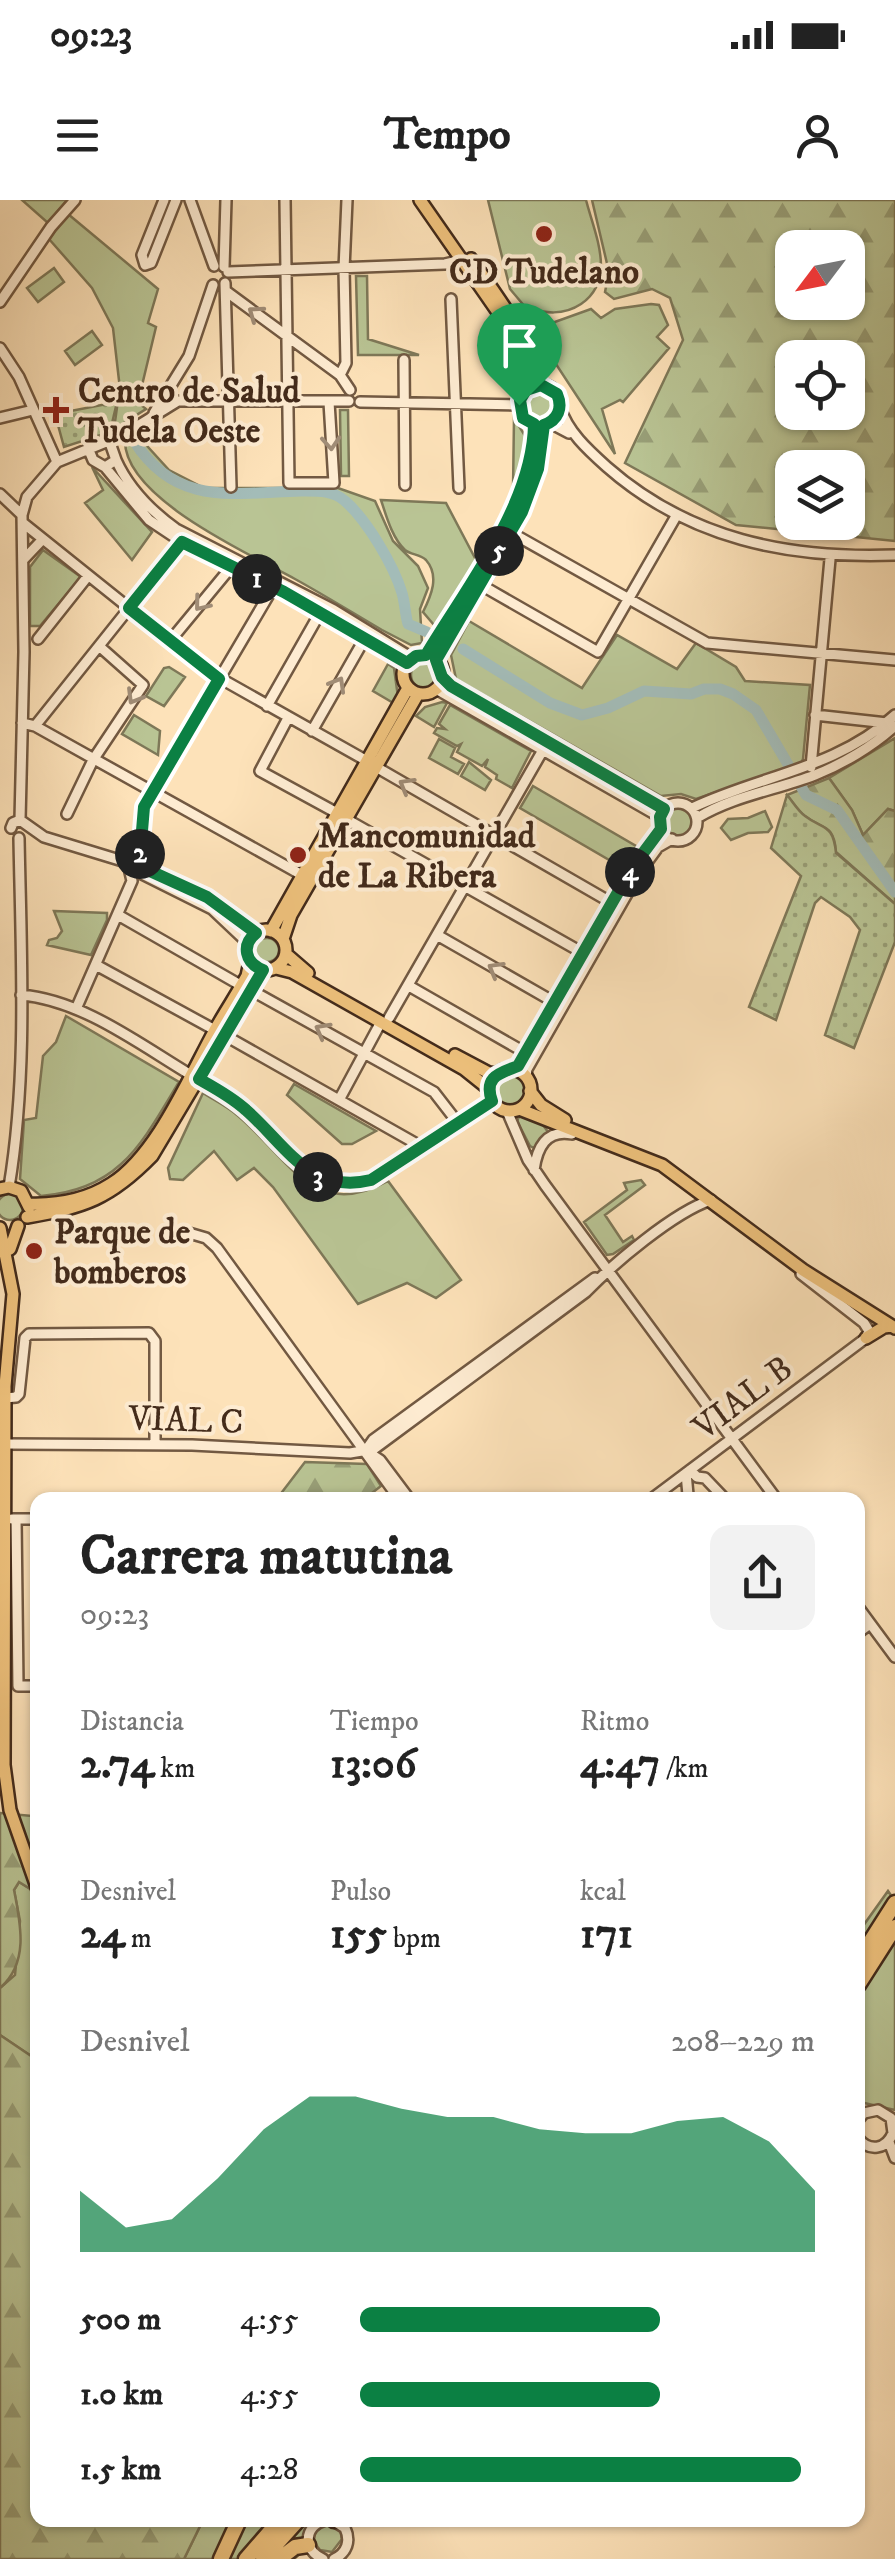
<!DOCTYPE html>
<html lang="es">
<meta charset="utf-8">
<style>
:root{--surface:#fff;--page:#f2f2f2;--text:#222;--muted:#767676;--accent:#0b8043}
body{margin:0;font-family:"IM FELL DW Pica",serif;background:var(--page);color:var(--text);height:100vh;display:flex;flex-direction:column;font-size:38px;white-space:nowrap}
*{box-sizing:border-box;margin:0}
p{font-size:32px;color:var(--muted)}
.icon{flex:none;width:55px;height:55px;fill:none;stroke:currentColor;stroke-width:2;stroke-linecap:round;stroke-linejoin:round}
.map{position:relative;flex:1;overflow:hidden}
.drawer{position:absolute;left:30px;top:1292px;width:835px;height:1035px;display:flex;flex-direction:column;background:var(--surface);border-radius:20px;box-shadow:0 2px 8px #0004}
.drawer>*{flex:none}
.needle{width:65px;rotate:238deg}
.fabs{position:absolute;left:775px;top:30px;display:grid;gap:20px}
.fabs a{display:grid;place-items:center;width:90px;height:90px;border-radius:20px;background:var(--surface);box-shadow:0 2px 8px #0004;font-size:50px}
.pin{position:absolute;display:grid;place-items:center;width:85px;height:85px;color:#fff;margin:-102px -42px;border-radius:50% 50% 50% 0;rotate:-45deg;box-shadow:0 0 10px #0007}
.pin .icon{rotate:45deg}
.km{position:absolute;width:50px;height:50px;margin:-25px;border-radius:50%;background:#222;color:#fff;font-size:28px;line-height:50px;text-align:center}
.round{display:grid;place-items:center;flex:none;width:105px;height:105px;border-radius:20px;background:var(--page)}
.overview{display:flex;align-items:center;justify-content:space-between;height:170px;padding:0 50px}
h1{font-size:55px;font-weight:700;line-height:75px}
.metrics{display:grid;grid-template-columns:repeat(3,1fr);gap:15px;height:170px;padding:10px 50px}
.metrics div{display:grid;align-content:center}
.metrics b{font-size:42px;font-weight:700}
.metrics small{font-size:28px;font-weight:400}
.metrics p{font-size:28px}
.chart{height:280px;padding:20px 50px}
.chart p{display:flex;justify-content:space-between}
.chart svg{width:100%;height:180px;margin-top:10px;fill:var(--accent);opacity:.7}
ul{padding:0 50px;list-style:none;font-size:32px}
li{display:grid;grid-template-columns:160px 120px 1fr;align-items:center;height:75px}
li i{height:25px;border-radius:12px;background:var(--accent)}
.status{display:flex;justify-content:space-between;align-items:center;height:70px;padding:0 50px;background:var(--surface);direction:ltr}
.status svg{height:28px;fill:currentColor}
header{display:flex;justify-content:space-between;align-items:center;height:130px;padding:0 50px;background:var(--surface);font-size:45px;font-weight:700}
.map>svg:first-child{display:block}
.green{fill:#b9c494;stroke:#7e7858;stroke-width:2.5}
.forest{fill:url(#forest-firs);stroke:#7e7858;stroke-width:2.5;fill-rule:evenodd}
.garden{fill:url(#garden-dots);stroke:#7e7858;stroke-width:2.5}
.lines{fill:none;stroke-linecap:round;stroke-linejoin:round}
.river{stroke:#a3bcb8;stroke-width:11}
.minor-casing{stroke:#725942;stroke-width:14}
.major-casing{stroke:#432b1b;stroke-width:16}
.highway-casing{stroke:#432b1b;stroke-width:19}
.minor{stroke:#feecd2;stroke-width:9}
.major{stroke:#eec17c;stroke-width:11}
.highway{stroke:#eec17c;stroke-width:14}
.oneway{stroke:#a08c76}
.route-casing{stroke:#fff;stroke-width:20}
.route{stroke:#0b8043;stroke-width:12}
.poi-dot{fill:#8f2418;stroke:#feecd2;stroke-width:4}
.labels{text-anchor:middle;stroke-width:8;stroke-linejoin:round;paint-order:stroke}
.poi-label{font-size:35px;font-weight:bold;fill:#432b1b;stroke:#feecd2;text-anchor:start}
.street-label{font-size:35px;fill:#432b1b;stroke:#feecd2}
</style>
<div class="status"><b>09:23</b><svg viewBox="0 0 49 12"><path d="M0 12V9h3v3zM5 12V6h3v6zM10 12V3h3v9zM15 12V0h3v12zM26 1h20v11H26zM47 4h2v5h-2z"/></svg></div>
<header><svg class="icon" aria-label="menu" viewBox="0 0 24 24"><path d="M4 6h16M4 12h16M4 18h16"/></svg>Tempo<svg class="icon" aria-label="person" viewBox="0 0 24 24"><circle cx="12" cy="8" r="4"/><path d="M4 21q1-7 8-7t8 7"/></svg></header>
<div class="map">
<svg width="895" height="2359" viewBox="0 0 895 2359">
<defs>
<pattern id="forest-firs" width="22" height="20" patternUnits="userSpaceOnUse" patternTransform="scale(2.5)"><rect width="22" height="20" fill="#b9c494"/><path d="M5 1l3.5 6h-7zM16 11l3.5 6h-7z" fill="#989f78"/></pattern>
<pattern id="garden-dots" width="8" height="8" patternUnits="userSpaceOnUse" patternTransform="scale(2.5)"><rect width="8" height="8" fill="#b9c494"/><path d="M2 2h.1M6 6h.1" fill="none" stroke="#989f78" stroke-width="1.8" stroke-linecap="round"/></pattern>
</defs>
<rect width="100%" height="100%" fill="#fde2b9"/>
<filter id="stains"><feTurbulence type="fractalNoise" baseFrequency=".002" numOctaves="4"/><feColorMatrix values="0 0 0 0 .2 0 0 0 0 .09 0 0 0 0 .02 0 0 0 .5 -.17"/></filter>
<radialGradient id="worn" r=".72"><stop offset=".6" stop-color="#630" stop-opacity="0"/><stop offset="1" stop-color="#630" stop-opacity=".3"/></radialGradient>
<path class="green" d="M22,0H67L48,23Z
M488,0H586C595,35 617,79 581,104C563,116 545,113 526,108L510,89Z
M68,14L158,89L148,123L156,127L138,202L146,209L114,229L118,200L121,198L113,128L92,88L49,39Z
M54,68L64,82L38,102L27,88Z
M356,76H367L368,139L419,155H358Z
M651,104L659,105L668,125L657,137L669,148L623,202L620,200L602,209L615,254L548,152L538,128L591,109L601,118L615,109Z
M92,131L102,145L75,165L65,151Z
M524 206a15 15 0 1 1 30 0a15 15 0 1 1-30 0Z
M340,210H348L349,276H341Z
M514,218L527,239L515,291L513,290Z
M138,236L169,270L204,288H338L375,301L393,341L418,366L428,388L420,409L422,443L411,445L382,430C353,413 324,395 295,379C252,355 123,298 125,240Z
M92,267L152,332L132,360L85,303L103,290Z
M381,300L446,303L476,360L440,424L434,425L423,412C431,396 440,376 426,360C420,354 411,355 405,350C392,338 386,315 381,300Z
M43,350L81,377L40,426H30V367Z
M469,421L582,488L617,435L677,469L696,443L736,467L745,481L810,485L803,559L801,563L696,599L681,594L661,596L456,479L451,455Z
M411 475a13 13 0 1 1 26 0a13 13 0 1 1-26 0Z
M388,464L394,468L398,497L395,504L373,491Z
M169,467L185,477L164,506L146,496L164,468Z
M442,502L447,503L434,527L416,516L425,507Z
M450,505L531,551L512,588L496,579L497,575L485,567L488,559L482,566L457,552L461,544L457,546L434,533L437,528L445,529L439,524Z
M134,515L160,531L158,555L122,534Z
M895,538V611L888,609L863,635L852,610L829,578Z
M439,539L455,548L451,557L464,564L458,574L429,558Z
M469,562L491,580L485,590L461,576Z
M533,586L636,646L623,668L520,608Z
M664 622a15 15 0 1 1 30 0a15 15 0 1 1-30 0Z
M765,611L772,627L768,632L748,633L731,640L721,628L728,619L748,618Z
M54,711L107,713V720L91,755L47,745L49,740L57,738L62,731Z
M255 750a12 12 0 1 1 24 0a12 12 0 1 1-24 0Z
M66,816L179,882C142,943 120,990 41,996L20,979L24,920L36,918L43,856L56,842Z
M494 890a16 16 0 1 1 32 0a16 16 0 1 1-32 0Z
M294,884L376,931L352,944H342L287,895Z
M203,893C214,900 227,906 237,915C287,956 313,1023 388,981L461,1080L436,1098L407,1083L358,1104L273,987L254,968L237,980L214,951L183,980L170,979L168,968Z
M520,915L541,922L548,932L534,948L530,946L517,921Z
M641,980L645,985L605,1015L623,1042L632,1036L634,1040L613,1054L607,1055L584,1022L627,990L624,983Z
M-3 1007a13 13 0 1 1 26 0a13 13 0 1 1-26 0Z
M19,1682L32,1690L37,1704V1860L0,1835V1788L15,1775L20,1721L14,1690Z
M888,1691L895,1701V1910L864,1903L858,1910V1733Z
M203,2320H338L342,2339L332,2352L320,2350L314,2342L294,2359H184Z"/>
<path class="forest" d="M592,0H895V341L736,325L625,263L683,140L670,98L652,89L614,99L605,92L609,72ZM792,48H848V102H792ZM792,158H848V212H792ZM792,268H848V322H792Z
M829,578L852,610L863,635L888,609L895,611V704L836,652C834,623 822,630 805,616C798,611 793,602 787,595Z
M305,1262L367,1264L381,1286L363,1300H276Z
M37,1611V1704L32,1690L19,1682L14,1690C21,1725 29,1763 0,1788V1613L32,1616Z
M0,1835L37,1860L38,2320H203L184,2359H0Z"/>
<path class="garden" d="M117,202L110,232L64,247L55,214Z
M787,595C793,602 798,611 805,616C823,630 833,623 836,653L895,704V742L854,848L825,835L860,730L850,717L821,697L815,703L776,820L749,807L801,676L771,648Z"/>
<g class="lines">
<path class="river" d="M134,241C176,307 233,293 301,291C316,291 333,290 345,301C367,320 394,366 402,393C405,403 405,414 408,424L427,432
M463,449L550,503L582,515L608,508L644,491L691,494L704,489H720L733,494L756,510L806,595L837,610L895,692"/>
<defs>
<path id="minor" d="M164,0L142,55L145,65L151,63L176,0
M190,0L214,66
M285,0L289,283H334L329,202
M224,67L226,0
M228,72L445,64L462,60
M225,83L231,287
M227,92L340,175L350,190
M451,99L459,288
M0,102L51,27L75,0
M0,148L19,177L57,262
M404,160L405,285
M340,175L346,163L344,69L347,0
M360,202L519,205
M560,207C567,231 588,250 607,267C689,339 788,359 895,355
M154,213L189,156L213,85
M0,218L33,210
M550,223L569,233
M88,248L93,260L105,267L116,260L109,240
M116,260C129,289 150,310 176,329L334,410L412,458
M105,267L149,320L182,342L285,391L407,463
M0,294L22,315
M23,323L209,472L367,561
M510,332L707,443L895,460
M24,359L43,339
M488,389L598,452L675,318
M38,439L88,376
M170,441L232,366
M443,477L456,489L665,609
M436,489L660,617
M267,506L321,411
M815,515L887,523
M288,518L260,571L337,613
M22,523L35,526L302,675
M35,526L182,342
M312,531L365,438
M376,567L612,703
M811,567L830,359
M659 622a19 19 0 1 1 38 0a19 19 0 1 1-38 0Z
M692,608C761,575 836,569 895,515
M67,614L93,560L143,485L99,446
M697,618C733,596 776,590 815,575C843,564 873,546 895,526
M346,619L583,753
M20,620L24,452L22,315L27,297L57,262L123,235L178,201H349
M11,628L13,623L20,620L44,637L139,666L207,697L256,733
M139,666L144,607L274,386
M132,669L212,709L248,743
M118,715L242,786
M437,735L554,802
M96,765L215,830
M409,786L526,853
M249,789L434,892L458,923
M21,795C82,800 139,844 191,875
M76,809L132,681L129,668
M389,818L543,550
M224,835L422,947
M515,870L632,668L661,629
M526,877L527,869L639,673L658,647L672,639
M199,879C215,888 231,897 245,909C285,944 322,1007 382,975L492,901
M339,900L381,822
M507,911L528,960L545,985L777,1300
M534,970C537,948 546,929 572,934
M9,987C28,873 21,753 19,638
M182,1031L206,1038L217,1048L400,1300
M5,1198L16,1197L19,1194L25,1138L29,1134L149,1133L155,1141V1244
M5,1244L192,1245L350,1253L374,1249L586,1092C613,1064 674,1012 711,1000
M366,1250L373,1240L595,1078
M368,1252L380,1260L410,1300
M690,1270L697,1277L705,1278L726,1300
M686,1273L688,1295L691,1300
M650,1300L866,1138L869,1131L864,1123L801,1074
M12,1319H38
M16,1319L18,1486H38
M858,1407L895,1457
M858,1433L870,1424
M858,1920L864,1913L878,1910L891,1918L893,1933C886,1950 869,1952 858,1938
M889,1942L895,1958
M332,2320L345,2328C351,2341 347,2353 334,2359
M323,2359C303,2350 303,2327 325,2320"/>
<path id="major" d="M420,0L509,128L518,145L531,187
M471,59C500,100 528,136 541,185
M520 205a20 20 0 1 1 40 0a20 20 0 1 1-40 0Z
M403 474a20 20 0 1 1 40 0a20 20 0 1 1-40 0Z
M426,455C467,387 532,304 534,224
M436,460C479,386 536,312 544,225
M246 750a20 20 0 1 1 40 0a20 20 0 1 1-40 0Z
M271,731L408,488
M283,739L291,715L418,494
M286,754L308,773
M276,768L292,772L464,869L489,889
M455,855L489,873L496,874
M489 890a21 21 0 1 1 42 0a21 21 0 1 1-42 0Z
M530,891L541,905L565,920
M519,909L662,965L803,1070L895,1128
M0,989L9,987L21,991L29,1007
M29,1004C57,1005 86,1000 111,984C157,955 189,877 215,830C225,812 237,794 247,776L250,762
M27,1017C85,1007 110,999 152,956L263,770
M0,1028L13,1094L5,1186L4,1565L10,1610L38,1690
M10,1049L18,1026
M866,1138L884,1127L892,1126"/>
<path id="highway" d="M858,1761L895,1703
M858,1785L895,1727
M334,2320H335
M221,2359L239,2320
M246,2359L280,2320
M263,2359L298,2320
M279,2359L295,2347L308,2345"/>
</defs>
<use href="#minor" class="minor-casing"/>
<use href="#major" class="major-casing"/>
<use href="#highway" class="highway-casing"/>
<use href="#minor" class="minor"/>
<use href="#major" class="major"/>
<use href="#highway" class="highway"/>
</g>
<defs><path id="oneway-chevron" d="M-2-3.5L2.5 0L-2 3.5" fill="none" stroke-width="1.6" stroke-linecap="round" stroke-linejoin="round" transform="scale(2.5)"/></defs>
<g class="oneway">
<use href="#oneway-chevron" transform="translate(255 113) rotate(-144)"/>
<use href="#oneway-chevron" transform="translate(331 243) rotate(86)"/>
<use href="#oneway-chevron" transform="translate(201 404) rotate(129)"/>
<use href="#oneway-chevron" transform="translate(338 484) rotate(-60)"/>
<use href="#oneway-chevron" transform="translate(134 497) rotate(121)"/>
<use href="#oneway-chevron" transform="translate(406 585) rotate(-150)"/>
<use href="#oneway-chevron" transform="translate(495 769) rotate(-150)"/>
<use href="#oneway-chevron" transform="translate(322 830) rotate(-151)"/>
</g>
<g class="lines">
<defs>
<path id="route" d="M541,185L557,194C563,208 558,220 544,225L538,269L522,312L436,460L442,477L451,486L664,609L660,617L661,629L632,668L518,866C501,873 483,876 492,901L371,980C310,995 286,945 246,910C232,897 215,888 199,879L263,770C245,763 241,745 256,733L207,697L139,666L144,607L219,479L129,408L182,342L284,392L407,463L416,456L426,455C466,388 533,304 534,224L523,218L520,200L526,190Z"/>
</defs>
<use href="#route" class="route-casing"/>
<use href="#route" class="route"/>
</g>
<g class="poi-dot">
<circle cx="544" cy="34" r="10"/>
<path d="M51 195h10v10h10v10h-10v10h-10v-10h-10v-10h10z"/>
<circle cx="298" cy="655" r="10"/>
<circle cx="34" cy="1051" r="10"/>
</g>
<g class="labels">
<g class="poi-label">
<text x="544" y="83" text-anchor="middle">CD Tudelano</text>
<text x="78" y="202">Centro de Salud<tspan x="78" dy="40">Tudela Oeste</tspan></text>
<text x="318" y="647">Mancomunidad<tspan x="318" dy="40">de La Ribera</tspan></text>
<text x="54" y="1043">Parque de<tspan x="54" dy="40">bomberos</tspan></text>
</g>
<g class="street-label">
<text transform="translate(742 1197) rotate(-37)" y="12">VIAL B</text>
<text transform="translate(186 1219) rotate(2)" y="12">VIAL C</text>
</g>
</g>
<rect width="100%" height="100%" filter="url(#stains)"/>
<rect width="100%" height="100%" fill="url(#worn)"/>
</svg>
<div class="fabs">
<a><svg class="needle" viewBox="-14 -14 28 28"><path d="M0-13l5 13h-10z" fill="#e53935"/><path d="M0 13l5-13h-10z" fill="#767676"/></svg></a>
<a><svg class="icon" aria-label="locate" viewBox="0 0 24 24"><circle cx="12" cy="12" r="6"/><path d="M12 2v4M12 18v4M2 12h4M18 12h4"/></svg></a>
<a><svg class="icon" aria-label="layers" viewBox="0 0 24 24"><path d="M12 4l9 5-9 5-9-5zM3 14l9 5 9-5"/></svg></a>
</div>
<div class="pin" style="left:519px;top:205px;background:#1e9e55"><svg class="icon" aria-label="arrive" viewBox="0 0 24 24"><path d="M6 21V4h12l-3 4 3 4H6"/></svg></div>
<b class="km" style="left:257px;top:379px">1</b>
<b class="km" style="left:140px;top:654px">2</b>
<b class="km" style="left:318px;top:977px">3</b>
<b class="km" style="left:630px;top:672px">4</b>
<b class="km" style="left:499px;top:351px">5</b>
<section class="drawer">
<div class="overview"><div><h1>Carrera matutina</h1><p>09:23</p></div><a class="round"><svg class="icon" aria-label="share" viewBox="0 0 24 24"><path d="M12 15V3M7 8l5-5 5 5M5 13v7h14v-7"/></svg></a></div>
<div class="metrics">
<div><p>Distancia</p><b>2.74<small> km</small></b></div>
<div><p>Tiempo</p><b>13:06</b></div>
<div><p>Ritmo</p><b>4:47<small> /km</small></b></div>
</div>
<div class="metrics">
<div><p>Desnivel</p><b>24<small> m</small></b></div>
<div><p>Pulso</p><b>155<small> bpm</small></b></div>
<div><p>kcal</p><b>171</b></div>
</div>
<div class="chart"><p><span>Desnivel</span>208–229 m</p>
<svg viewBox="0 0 160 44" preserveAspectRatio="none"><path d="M0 44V29L10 38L20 36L30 26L40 14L50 6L60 6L70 9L80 11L90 11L100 14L110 15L120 15L130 12L140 11L150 17L160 29V44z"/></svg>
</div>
<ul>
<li><b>500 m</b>4:55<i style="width:66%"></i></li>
<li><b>1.0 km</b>4:55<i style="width:66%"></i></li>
<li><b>1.5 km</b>4:28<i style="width:97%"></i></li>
</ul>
</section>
</div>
